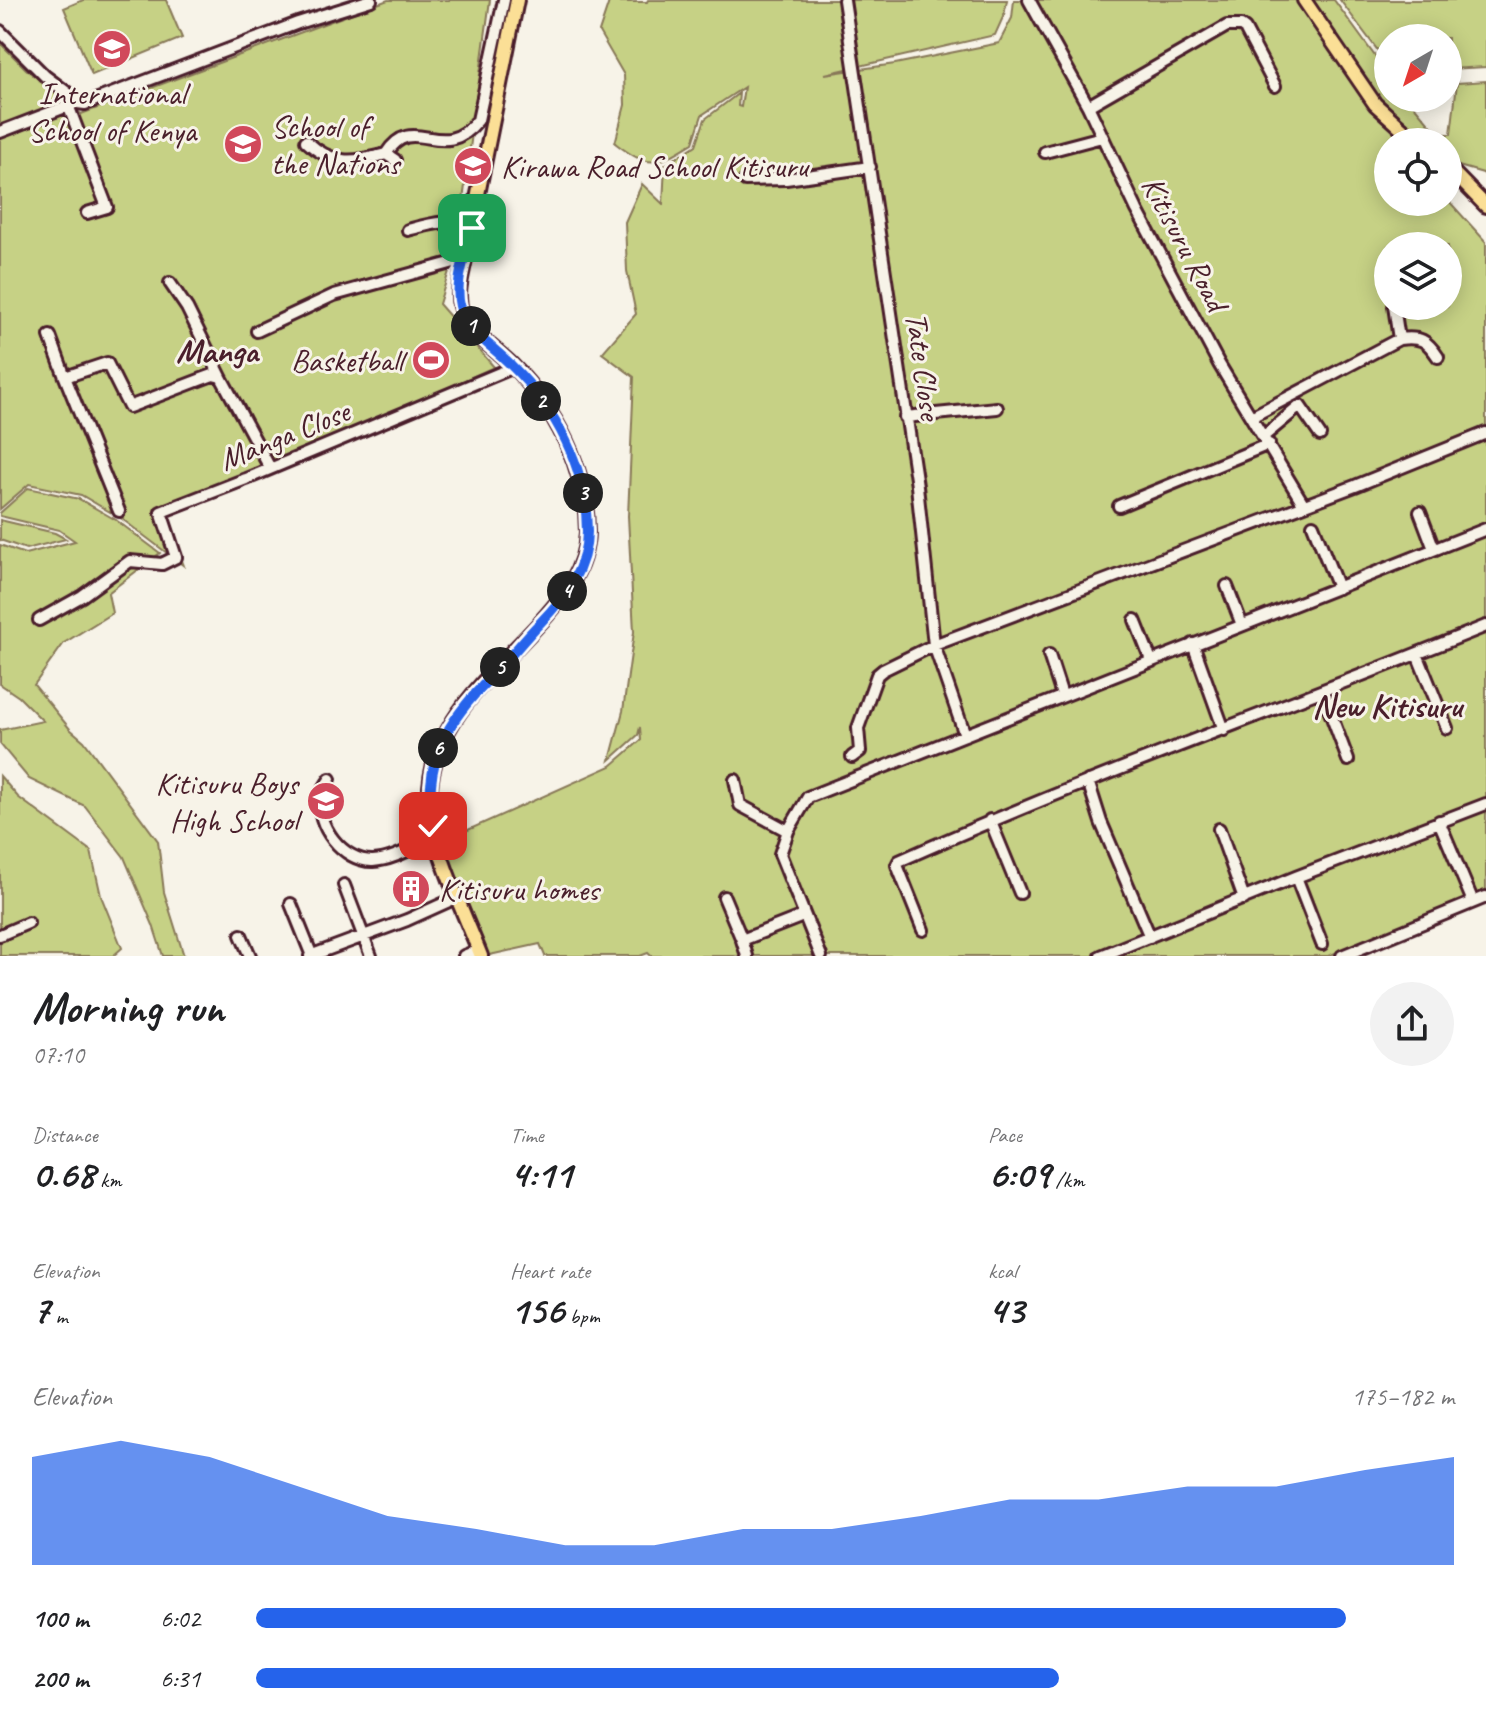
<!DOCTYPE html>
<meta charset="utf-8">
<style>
:root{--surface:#fff;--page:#f2f2f2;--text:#202124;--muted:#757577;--accent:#2563eb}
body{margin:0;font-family:Caveat,sans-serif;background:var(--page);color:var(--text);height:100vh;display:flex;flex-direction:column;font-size:30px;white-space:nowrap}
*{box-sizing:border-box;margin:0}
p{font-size:26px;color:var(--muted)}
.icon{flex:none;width:44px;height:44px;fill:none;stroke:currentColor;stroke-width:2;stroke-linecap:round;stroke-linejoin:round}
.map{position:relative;height:956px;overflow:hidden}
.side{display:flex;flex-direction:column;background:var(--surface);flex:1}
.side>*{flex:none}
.needle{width:52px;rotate:219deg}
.controls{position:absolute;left:1374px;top:24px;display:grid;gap:16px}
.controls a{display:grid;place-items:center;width:88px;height:88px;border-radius:50%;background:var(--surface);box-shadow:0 4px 20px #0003;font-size:40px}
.pin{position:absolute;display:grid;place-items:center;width:68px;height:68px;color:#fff;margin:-34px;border-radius:16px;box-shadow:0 4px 12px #0006}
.km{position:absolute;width:40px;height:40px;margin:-20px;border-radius:50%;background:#222;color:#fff;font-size:22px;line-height:40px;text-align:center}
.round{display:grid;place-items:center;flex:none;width:84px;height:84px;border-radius:42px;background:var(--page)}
.overview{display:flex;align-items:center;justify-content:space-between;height:136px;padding:0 32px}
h1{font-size:44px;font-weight:600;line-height:60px}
.stats{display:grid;grid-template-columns:repeat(3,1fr);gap:12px;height:136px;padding:8px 32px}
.stats div{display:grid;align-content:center}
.stats b{font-size:40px;font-weight:600}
.stats small{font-size:22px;font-weight:400}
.stats p{font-size:22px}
.chart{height:224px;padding:16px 32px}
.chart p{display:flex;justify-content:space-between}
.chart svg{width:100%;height:144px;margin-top:8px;fill:var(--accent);opacity:.7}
ul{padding:0 32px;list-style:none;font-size:26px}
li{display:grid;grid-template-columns:128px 96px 1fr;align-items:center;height:60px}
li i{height:20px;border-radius:10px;background:var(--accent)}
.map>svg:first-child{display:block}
.green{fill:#c6d185;stroke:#887858;stroke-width:2;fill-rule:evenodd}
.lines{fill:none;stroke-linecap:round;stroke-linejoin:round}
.minor-casing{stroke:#4a1f2b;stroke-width:16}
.major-casing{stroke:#4a1f2b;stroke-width:18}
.minor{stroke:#f7f3e8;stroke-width:10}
.major{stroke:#fbdf96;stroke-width:12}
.route-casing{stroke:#fff;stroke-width:16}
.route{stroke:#2563eb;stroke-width:10}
.labels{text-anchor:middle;stroke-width:6;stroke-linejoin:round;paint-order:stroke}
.poi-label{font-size:32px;fill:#4a1f2b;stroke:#f7f3e8;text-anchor:start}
.street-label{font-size:32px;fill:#4a1f2b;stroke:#f7f3e8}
.neighbourhood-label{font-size:34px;font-weight:bold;fill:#4a1f2b;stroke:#f7f3e8}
</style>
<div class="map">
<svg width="1486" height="956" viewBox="0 0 1486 956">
<rect width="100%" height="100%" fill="#f7f3e8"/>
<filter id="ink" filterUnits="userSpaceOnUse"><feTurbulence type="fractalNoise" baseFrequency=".0125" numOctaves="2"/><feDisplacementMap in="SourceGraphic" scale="16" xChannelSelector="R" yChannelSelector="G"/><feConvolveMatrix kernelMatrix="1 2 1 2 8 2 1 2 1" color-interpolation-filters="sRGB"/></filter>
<g filter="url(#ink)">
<path class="green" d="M83,0H166L182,38L92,75L64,8Z
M388,0H490L457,245L439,304L494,367L165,514L184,566L122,519L81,495L29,484L0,509V43L26,69L81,114Z
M648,0H1007L1004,15L995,35L825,74L895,64L999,43L1012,18L1014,0H1334L1388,74V98H1408L1438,134H1451L1457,83L1486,81V176L1483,173L1448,163V142H1388V202H1448V200L1486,242V892L1328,956H651L648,953L640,956H545L540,944L485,956L441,842L611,766L641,740L640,727L638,735L610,760L623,711L634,632L628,516L634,377L602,353L636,314L627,271L625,222L642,184L663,204L665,165L696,145L705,119L739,93L738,106L741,107L744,87L702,115L693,143C657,165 650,170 615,143L625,105L624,75L599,32L609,2H647ZM1388,246H1448V306H1388Z
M1340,0H1486V67L1448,69V38H1388V64Z
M28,488L79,499L116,520L160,553L108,593L112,613L64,643L34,685L70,729L84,741L158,841L164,892L184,956H163L153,925L124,857L85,806L29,779L0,744V730L43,721L19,697L0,684V545L25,554L75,541L59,530L0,516V513Z
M0,520L55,533L66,539L26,549L0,540Z
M0,776L18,797L91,851L101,896L122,948L113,956H0Z"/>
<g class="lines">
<defs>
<path id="minor" d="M844,0L917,486L934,645L965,735
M1029,0L1088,106L1137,210L1219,364L1304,505
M0,31L45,76L77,100L78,103L85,104L298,23L371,0
M68,105L107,207L87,213
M1088,106L1227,26H1241L1245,29L1275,86
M0,132L73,104
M306,141C334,167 353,162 386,154L395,160
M1045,152L1102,137
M386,154C414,110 441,166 478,120L504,0
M745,180L786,179L870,167
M408,230C430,224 452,217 472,228
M170,283L187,308L221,377
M1394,306L1399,339
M257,331L334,295L465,259
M50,336L65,377L107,363L129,407L202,379L213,375L221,377L270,468
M65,377L119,511
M1253,416L1399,339C1420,336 1427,340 1438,357
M905,417L997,408
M1264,436L1300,406L1320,435
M1119,506L1269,444
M1420,512L1434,549
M1313,525L1338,588
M1227,586L1242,625
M39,620L82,596L130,561L162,564L176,557L161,512L246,479L514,367
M1135,620L1151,660
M1193,644L1224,730
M1417,654L1447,728
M1049,655L1062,695
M1322,691L1348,760
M852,757L860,751L858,728L877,675L883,670L934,645L1355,486L1486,433
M330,779C327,784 322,790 321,796C314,824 343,862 373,861C394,860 417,845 437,837
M735,780L740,805L788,831
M1088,781L1101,822L1150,937
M990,820L1020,893
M1439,821L1471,897
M1219,829L1244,899
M1296,877L1322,944
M344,885L371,956
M724,897L742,940
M291,904L312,956
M923,930L897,865L899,861C1092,775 1291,705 1486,626
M0,935L28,923
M241,935L250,956
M310,956L407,920L458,897
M464,956L479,950
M747,956L742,940L803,916
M821,956L780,854L788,831L808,797L1486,529
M1101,956L1296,877L1486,804
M1342,956L1486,897"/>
<path id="major" d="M1304,0L1375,104L1417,142
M1448,167L1486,206
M481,956C465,915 433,849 430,807C424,729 489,678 537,626C562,599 586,571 587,532C587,468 556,410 512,365C496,349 471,334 462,312C455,296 462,276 465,259L517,0"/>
</defs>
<use href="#minor" class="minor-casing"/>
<use href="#major" class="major-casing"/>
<use href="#minor" class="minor"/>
<use href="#major" class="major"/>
</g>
</g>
<g class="lines" filter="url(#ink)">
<defs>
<path id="route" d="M433,826C422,760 447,721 492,676C509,659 524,639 541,622C565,597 587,568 587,532C587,467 556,409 511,365C495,348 465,330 460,306C454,282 467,252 472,228"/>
</defs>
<use href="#route" class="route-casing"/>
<use href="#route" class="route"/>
</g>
<defs>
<symbol id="school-disc" viewBox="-11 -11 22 22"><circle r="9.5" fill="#d1495b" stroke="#f7f3e8"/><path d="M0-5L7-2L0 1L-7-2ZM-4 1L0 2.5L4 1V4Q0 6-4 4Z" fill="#fff"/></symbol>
<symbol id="stadium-disc" viewBox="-11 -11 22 22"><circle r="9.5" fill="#d1495b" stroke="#f7f3e8"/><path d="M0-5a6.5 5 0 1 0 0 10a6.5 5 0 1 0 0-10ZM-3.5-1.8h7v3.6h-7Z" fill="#fff"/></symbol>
<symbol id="building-disc" viewBox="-11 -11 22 22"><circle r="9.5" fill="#d1495b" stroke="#f7f3e8"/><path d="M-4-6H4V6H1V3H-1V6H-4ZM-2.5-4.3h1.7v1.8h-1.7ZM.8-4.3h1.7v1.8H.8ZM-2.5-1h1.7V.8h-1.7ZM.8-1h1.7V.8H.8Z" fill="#fff"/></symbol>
</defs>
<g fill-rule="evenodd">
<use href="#school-disc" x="90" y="27" width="44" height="44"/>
<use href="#school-disc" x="221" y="122" width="44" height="44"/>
<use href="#school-disc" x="451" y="144" width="44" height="44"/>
<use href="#stadium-disc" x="409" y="338" width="44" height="44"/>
<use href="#school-disc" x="304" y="779" width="44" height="44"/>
<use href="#building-disc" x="389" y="867" width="44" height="44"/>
</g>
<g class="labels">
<g class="poi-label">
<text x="112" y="104" text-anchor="middle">International<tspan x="112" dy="37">School of Kenya</tspan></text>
<text x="271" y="137">School of<tspan x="271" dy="37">the Nations</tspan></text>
<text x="501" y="177">Kirawa Road School Kitisuru</text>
<text x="403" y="371" text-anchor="end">Basketball</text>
<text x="298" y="794" text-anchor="end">Kitisuru Boys<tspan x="298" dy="37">High School</tspan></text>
<text x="439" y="900">Kitisuru homes</text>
</g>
<g class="street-label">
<text transform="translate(1185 243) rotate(62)" y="11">Kitisuru Road</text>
<text transform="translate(924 366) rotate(82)" y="11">Tate Close</text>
<text transform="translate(284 435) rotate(-22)" y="11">Manga Close</text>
</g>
<g class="neighbourhood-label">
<text x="217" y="362">Manga</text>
<text x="1387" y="717">New Kitisuru</text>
</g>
</g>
</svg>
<div class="controls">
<a><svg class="needle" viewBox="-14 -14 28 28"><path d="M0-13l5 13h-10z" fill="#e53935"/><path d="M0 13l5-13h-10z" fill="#757577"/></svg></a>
<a><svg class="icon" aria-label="locate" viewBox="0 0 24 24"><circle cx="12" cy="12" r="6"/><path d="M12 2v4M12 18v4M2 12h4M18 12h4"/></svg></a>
<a><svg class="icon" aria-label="layers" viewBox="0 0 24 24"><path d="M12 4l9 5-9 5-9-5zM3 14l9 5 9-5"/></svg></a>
</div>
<div class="pin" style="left:472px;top:228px;background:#1e9e55"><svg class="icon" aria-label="arrive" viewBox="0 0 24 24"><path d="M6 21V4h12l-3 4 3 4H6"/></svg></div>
<div class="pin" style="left:433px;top:826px;background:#d93025"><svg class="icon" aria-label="check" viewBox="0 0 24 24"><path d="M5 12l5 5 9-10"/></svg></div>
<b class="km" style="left:471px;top:326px">1</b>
<b class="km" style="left:541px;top:401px">2</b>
<b class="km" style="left:583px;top:493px">3</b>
<b class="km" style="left:567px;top:591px">4</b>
<b class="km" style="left:500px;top:667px">5</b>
<b class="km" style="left:438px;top:748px">6</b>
</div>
<section class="side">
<div class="overview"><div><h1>Morning run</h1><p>07:10</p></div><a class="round"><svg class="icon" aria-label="share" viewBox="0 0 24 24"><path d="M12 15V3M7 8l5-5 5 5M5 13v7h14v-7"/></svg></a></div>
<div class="stats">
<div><p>Distance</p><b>0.68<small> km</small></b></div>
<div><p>Time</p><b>4:11</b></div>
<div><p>Pace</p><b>6:09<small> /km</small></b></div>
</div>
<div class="stats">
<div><p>Elevation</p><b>7<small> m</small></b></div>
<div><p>Heart rate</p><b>156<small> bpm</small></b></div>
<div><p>kcal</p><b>43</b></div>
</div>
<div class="chart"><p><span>Elevation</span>175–182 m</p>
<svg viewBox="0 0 160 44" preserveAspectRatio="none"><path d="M0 44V11L10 6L20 11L30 20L40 29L50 33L60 38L70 38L80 33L90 33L100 29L110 24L120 24L130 20L140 20L150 15L160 11V44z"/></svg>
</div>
<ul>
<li><b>100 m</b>6:02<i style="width:91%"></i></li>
<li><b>200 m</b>6:31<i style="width:67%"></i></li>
</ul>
</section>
